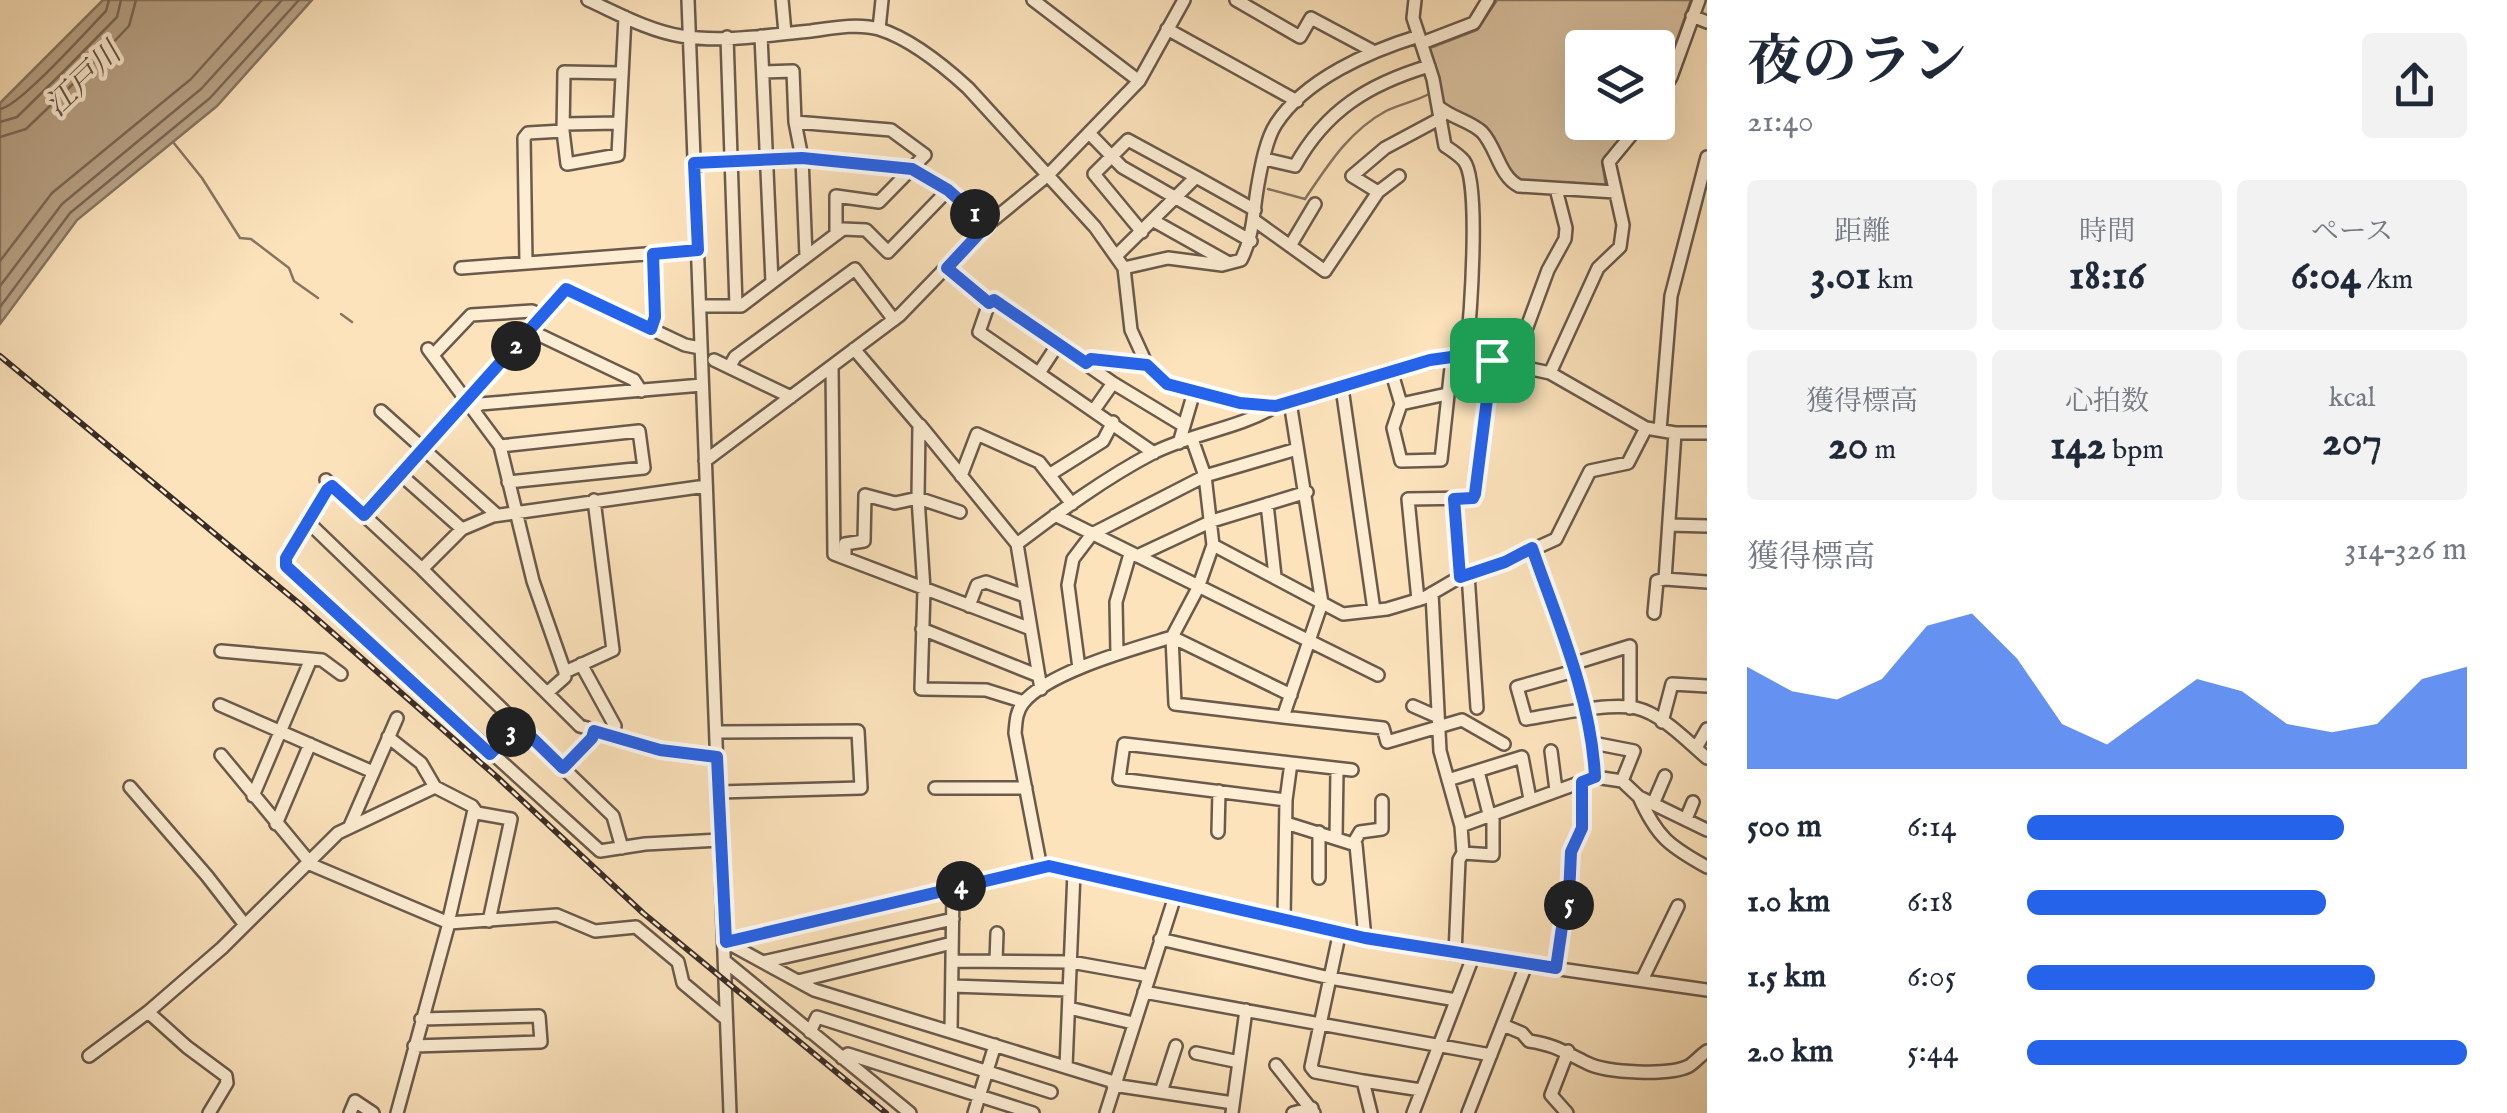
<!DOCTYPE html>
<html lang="ja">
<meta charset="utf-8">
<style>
:root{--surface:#fff;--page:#f2f2f3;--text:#1f2937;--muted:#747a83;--accent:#2563eb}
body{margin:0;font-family:"IM FELL English","Noto Serif JP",serif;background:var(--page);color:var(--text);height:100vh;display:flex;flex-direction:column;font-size:38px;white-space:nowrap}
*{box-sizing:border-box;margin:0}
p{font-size:32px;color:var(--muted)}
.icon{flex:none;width:55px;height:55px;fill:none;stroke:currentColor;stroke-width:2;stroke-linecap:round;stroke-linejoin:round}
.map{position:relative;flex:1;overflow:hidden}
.sheet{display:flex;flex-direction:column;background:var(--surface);width:800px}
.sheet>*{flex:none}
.tools{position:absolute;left:1565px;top:30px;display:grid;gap:20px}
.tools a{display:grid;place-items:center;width:110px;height:110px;border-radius:10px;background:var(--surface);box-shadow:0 10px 40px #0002;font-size:50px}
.pin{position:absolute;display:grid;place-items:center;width:85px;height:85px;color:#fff;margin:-42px;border-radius:20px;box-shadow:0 5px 15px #0006}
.km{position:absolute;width:50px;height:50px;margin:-25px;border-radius:50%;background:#222;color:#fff;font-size:28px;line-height:50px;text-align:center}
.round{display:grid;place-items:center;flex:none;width:105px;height:105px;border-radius:10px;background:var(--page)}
.head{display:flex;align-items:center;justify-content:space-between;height:170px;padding:0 40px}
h1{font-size:55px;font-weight:700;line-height:75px}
.figures{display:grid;grid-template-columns:repeat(3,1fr);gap:15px;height:170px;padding:10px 40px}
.figures div{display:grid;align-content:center;border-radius:10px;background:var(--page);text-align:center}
.figures b{font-size:42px;font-weight:700}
.figures small{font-size:28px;font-weight:400}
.figures p{font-size:28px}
.chart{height:280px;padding:20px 40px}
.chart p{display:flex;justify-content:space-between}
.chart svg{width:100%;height:180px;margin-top:10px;fill:var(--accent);opacity:.7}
ul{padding:0 40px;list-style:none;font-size:32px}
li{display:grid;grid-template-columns:160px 120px 1fr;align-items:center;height:75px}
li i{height:25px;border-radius:12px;background:var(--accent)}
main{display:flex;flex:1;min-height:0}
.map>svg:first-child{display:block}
.green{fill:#dbc4a3;stroke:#8a7865;stroke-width:2.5}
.water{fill:#baa589;stroke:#867562;stroke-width:2.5}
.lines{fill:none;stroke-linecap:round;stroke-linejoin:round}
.shore{stroke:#7a6858;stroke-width:2.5}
.stream{stroke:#867562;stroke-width:2.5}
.minor-casing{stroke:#6a5a4c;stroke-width:16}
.minor{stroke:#fdedd3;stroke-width:11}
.rail-casing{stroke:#392c27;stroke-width:6}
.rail{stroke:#fdedd3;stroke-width:2.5;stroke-dasharray:8;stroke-linecap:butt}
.route-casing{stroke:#fff;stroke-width:20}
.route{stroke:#2563eb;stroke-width:12}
.labels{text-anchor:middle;stroke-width:8;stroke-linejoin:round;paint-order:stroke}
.water-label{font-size:30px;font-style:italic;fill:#605044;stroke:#fdedd3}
</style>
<main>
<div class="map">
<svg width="1707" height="1113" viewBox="0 0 1707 1113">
<rect width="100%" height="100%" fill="#fce3bc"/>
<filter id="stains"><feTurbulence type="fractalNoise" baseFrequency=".002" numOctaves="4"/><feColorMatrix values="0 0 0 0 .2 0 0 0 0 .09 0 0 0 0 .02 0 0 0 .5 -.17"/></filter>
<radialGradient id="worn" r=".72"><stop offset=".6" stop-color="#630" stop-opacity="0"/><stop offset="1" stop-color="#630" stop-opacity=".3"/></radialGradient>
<path class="green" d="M1497,0H1691L1665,74L1658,86V48H1582V122L1633,123L1602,161L1606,186L1510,182L1481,124L1439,107L1430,48L1477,30Z"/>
<path class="water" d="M103,0H312L217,106L77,220L0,324V103Z"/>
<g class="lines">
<path class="shore" d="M0,109C19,107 88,29 106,11L109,0
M0,122L17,117L64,71L117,17L121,0
M0,137L26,129L75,82L129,26L136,0
M0,261L52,193L191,79L262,0
M0,286L62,204L201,89L282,0
M0,307L70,213L210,98L299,0"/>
<path class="stream" d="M173,142L202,178L240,238L251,239L289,268L294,281L318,298
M1268,189L1305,199C1328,165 1349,131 1386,111C1400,104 1417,101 1431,93
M341,314L352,322"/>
<defs>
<path id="minor" d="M588,0C617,13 649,31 681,36C722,43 769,35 811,31C832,28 858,23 879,29C911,39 944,66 968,88L1095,227L1124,268L1131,330L1147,365L1167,384L1240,403L1276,406
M688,0L730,1113
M782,0L785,33
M1033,0L1139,81
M1236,0L1300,37L1311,18L1371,50
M1415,0L1413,18L1433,79L1445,146C1451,150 1459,155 1464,161C1481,183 1470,322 1466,355
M1692,16L1707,22
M879,29L882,0
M1167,29L1297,101
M761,36L772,282
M727,37L736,306
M1422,43L1474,23L1488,0
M763,72L793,71L795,122L891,130L925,155L879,202L836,196V234
M621,73L564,72L563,131L567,164L618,155L625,17
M1658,98L1671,77L1699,0
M1439,107C1452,118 1470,121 1482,132C1497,148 1499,176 1519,186L1615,192
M795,122L802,158L806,256
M564,124L618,123
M1089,133L1122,167L1251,241
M1265,159L1295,166C1326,110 1369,84 1429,66
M695,163L802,158L912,169L948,190L987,225
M1399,176L1378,192L1352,176L1385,148L1441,118
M1196,177L1255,210
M1254,220L1325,271L1378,192
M1154,221L1229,263
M1290,246L1315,204
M1116,256L1196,177L1128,140L1094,174L1142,232
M526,262L524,138L528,133L563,131
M947,267L989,303L994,300L1113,383L1184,426L1179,443
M461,268L698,250
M1124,268L1168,258L1222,265L1241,260C1254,235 1253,211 1258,184C1261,167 1266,139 1276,124C1305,79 1370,51 1419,36
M989,303L979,332L1154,453
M700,306H741L843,229L866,230L888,252L948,190
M651,329L655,317L653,254
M529,330L634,380L641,391
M428,349L500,446L533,581L565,672
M854,349L919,425L918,498L924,589L921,689L986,690L1024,702
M433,355L471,315L532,311L542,316
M714,360L791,397
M1086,363L1091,359L1147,365
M1513,365L1548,270L1565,239L1566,228L1556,189
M730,366L735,357L855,269L894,320
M832,366L834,554L1031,629
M1391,370L1401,404L1393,428L1401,461L1441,460L1452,358
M1039,373L1058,344
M1550,373L1598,268L1620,247L1623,225L1609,162L1642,122
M1342,388L1374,610
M1401,404L1447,394
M474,409L480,404L702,385
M1094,410L1113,383
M381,411L497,515
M920,425L1017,544L1041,689
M1184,426L1194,392
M1660,430L1671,296L1707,157
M1192,439L1205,476L1213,545L1198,588L1172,637L1175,704L1283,717L1322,603L1290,402
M500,446L639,431L644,468L508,482
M705,461L900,315L987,225L1048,175L1139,81L1184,0
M401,475L462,529
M1049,475L1103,441L1113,422
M961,476L977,434L1039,462L1072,504
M326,480L422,569L580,726L660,750L717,757
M332,485L286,558V566L600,851L645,844L720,840
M1454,499L1460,577
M1267,504L1275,576
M363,515L566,289L685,345L700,348
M1055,515L1378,675
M308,522L613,816L622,848
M1669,525L1707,526
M1017,544C1059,512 1105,478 1153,453C1192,433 1238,429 1276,406L1391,370L1466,355L1550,373L1646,428L1675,433H1707
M1213,545L1343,614L1387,609L1424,598L1460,577L1505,562L1556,539L1590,471L1628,463L1646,428
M1532,548L1587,710L1595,777
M1137,556L1212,521L1307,492
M845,558V544L864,541L865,495L895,503L918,498L960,512
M422,569L462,529L493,516L706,486
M1468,574L1477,708
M1665,579L1707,582
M1432,593L1440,751L1461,826L1463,853L1459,860L1455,954
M1418,600L1408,499L1473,498L1492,361
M969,606L977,585L986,582L1025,596
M1654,613L1657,581L1665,579L1675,433
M922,629L1039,676
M221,651L322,660L341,674
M1117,654L1116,602L1130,554
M581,664L615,726L612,736
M1572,664L1630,646V708
M1079,668L1068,585L1073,559L1092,534L1205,476L1297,449
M1574,671L1517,687L1526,719C1554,715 1609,702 1636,708C1662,714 1687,741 1707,758
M547,693L565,677V672L613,650L594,500
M220,705L373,772
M1413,706L1438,717
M1283,717L1383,728L1387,742L1462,720L1504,744
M1662,722L1672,684L1707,686
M717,732L858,731L861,788L719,792
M388,737L421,763L435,787L472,806L477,813L511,819L489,921
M1593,743L1634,751L1622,781
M1696,748L1707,729
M1551,751L1556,790
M490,754L519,725
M221,755L312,865L449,923L557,915L595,931L636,927L678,962L683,983L726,1019
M1291,763L1286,800L1119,779L1124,744L1352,770
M563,767L592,738L594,731
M1448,780L1522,757L1530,799
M130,787L207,876L245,925
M935,788H1026
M253,796L311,659
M1639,797C1657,837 1669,846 1707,867
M1653,804L1665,776
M1686,819L1693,802
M1286,823L1356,845L1365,938
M276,824L310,744
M350,826L397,718
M1461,826L1595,777L1622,781L1639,797L1707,830
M1218,832L1219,791
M1336,838L1337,770
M1353,844L1360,832L1382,829V801
M1463,853L1493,855V817L1489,814L1478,771
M1041,868L1015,733C1016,722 1016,712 1023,703C1048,672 1133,649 1172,637L1291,695
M1319,878V832
M1284,919L1286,800
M448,923L474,810
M1340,931L1311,1067L1315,1072L1363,1081L1371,1113
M1160,939L1330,978L1456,1000
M726,942L1049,866L1365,938L1455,954L1707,990
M726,942L814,990L1114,1082
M952,961L1071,962L1149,976
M996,961L997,933
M726,962L910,1113
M763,962L953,919
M1556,968L1562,927L1568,917L1571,852L1582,828V782
M1643,978L1678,906
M798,981L952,943
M952,986L1069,990
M1144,992L1491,1055
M1069,1008L1133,1023
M148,1012L187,1047L226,1076L227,1083L209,1113
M1503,1025L1522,1033L1529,1041C1556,1045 1564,1052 1587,1063C1607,1073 1669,1076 1689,1066C1695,1062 1701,1055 1707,1051
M810,1032L817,1017L1051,1092
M951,1032L953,888
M414,1046L541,1042L539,1016L421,1019
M1196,1053L1239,1062
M89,1056L148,1012L222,948L338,833L435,787
M842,1058L848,1054L1033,1113
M1276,1065L1314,1113
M1066,1067L1074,872
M1363,1081L1421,1090
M1113,1085L1233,1103
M1161,1092L1176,1046
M350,1113L355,1101L373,1113
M397,1113L449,923
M974,1113L995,1045
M1106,1113L1175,896
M1232,1113L1246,1010
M1293,1113L1312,1108
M1413,1113L1473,957
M1468,1113L1526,965
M1567,1113L1551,1095L1568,1051"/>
</defs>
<use href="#minor" class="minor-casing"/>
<use href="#minor" class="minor"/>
<defs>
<path id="rail" d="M0,356L301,605L497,777L643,913L886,1113"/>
</defs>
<use href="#rail" class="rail-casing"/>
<use href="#rail" class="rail"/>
</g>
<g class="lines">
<defs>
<path id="route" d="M802,158L912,169L948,190L987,225L947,268L989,303L994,300L1086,363L1091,359L1147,365L1167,384L1240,403L1276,406L1430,360L1466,355L1492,360L1475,494L1473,498L1454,499L1460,577L1505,562L1532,548C1558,623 1591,697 1595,777L1582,782V828L1571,852L1568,917L1562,927L1556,968L1365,938L1049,866L726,942L717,757L660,750L594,731L592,738L563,768L519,725L490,754L286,566V558L327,490L332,486L364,515L566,289L651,329L655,317L653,254L698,250L694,163Z"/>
</defs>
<use href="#route" class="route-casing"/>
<use href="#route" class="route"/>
</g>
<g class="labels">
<g class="water-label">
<text transform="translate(83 79) rotate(-44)" y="10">江戸川</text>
</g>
</g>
<rect width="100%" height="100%" filter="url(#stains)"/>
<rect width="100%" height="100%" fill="url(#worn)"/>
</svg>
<div class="tools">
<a><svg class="icon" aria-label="layers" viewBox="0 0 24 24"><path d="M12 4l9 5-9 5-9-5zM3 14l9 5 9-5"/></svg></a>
</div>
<div class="pin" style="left:1492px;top:360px;background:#1e9e55"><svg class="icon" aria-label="arrive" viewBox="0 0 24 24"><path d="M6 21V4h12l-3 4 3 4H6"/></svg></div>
<b class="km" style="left:975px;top:214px">1</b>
<b class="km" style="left:516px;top:346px">2</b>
<b class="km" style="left:511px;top:732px">3</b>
<b class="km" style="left:961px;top:886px">4</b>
<b class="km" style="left:1569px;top:905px">5</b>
</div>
<section class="sheet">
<div class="head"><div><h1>夜のラン</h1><p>21:40</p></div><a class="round"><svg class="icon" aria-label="share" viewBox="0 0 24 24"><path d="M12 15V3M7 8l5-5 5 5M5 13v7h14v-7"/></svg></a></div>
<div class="figures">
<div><p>距離</p><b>3.01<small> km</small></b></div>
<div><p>時間</p><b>18:16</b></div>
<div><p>ペース</p><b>6:04<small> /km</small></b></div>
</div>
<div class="figures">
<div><p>獲得標高</p><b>20<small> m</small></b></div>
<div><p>心拍数</p><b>142<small> bpm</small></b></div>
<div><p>kcal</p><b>207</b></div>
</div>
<div class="chart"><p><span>獲得標高</span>314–326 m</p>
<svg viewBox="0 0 160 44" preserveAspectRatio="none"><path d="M0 44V19L10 25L20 27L30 22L40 9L50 6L60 17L70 33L80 38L90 30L100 22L110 25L120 33L130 35L140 33L150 22L160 19V44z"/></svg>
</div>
<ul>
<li><b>500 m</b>6:14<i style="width:72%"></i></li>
<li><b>1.0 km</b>6:18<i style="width:68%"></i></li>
<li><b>1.5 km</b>6:05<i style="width:79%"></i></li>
<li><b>2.0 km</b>5:44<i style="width:100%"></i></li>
</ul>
</section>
</main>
